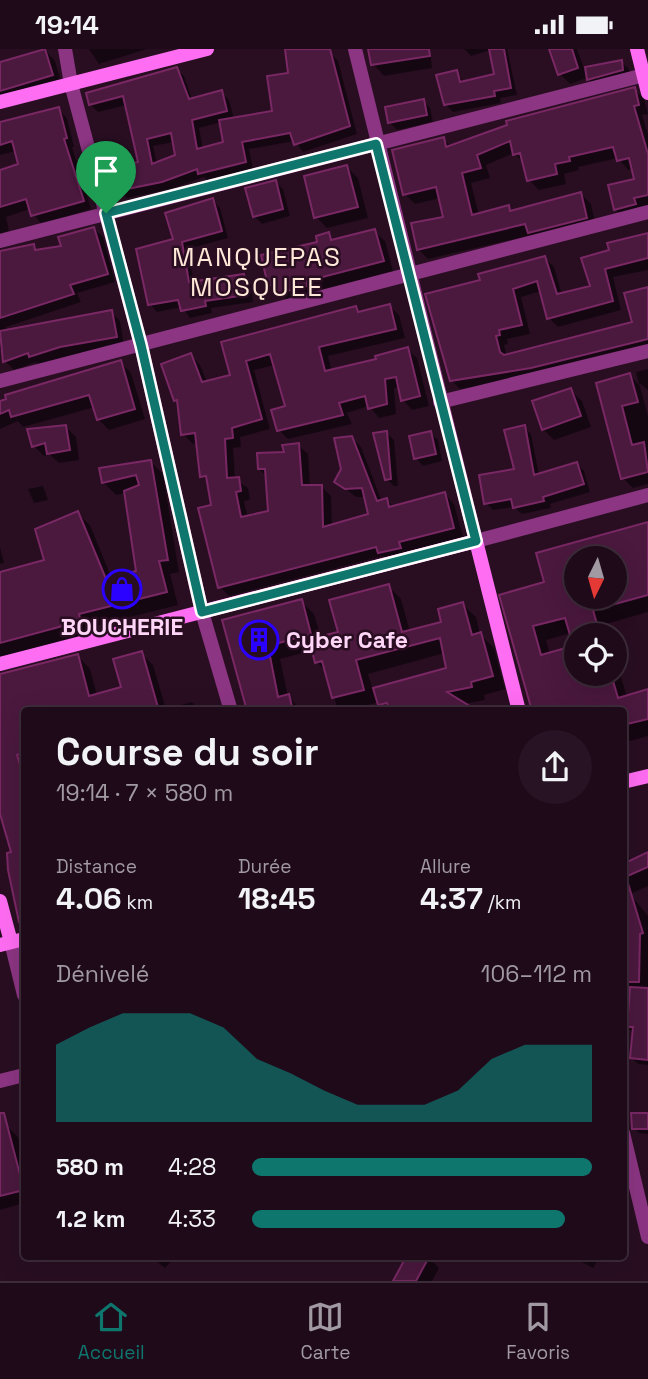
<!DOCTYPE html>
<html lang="fr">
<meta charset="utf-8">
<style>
:root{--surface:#1f0a1a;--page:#271323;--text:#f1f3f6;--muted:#a19aa2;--line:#3c2b39;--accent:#0f766e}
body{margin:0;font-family:"Space Grotesk",sans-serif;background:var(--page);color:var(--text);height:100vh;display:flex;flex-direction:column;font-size:26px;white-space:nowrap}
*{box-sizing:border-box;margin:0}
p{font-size:23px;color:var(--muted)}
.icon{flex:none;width:38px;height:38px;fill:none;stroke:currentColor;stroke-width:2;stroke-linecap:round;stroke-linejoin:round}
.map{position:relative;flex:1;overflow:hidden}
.panel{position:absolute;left:21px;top:658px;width:606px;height:553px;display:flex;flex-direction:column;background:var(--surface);border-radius:7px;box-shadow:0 7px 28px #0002,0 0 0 2px var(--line)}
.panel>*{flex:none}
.needle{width:46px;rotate:185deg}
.controls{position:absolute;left:564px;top:497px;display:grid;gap:14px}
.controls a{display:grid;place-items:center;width:63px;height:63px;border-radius:50%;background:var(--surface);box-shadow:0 7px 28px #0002,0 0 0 2px var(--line);font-size:35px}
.pin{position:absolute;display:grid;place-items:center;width:60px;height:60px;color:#fff;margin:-72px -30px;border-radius:50% 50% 50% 0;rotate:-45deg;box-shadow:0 0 7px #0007}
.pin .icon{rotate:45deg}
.round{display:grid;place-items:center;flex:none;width:74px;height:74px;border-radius:37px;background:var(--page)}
.headline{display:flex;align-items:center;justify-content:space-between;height:119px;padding:0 35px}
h1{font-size:38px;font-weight:800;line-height:52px}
.metrics{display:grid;grid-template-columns:repeat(3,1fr);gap:10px;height:119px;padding:7px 35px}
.metrics div{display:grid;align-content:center}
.metrics b{font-size:30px;font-weight:800}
.metrics small{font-size:19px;font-weight:400}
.metrics p{font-size:19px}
.chart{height:196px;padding:14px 35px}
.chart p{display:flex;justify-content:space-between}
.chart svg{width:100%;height:126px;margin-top:7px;fill:var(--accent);opacity:.7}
ul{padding:0 35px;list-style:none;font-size:23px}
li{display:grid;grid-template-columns:112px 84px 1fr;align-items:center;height:52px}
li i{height:18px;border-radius:9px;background:var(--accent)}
.status{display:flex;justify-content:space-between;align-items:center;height:49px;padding:0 35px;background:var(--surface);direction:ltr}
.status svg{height:19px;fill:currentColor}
.dock{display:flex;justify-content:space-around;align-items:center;height:98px;border-top:2px solid var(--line);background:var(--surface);font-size:19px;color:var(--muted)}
.dock a{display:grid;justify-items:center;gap:4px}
.dock .on{color:var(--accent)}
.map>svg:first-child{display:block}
.shadow{fill:#0007;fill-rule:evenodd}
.building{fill:#4b183e;stroke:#792864;stroke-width:2;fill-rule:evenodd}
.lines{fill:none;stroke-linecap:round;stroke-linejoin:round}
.street{stroke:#8c3583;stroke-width:14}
.secondary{stroke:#ff6df2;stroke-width:14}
.route-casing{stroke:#fff;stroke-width:14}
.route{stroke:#0f766e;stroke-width:9}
.labels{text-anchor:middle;stroke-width:5;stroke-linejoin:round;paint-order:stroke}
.poi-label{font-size:23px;font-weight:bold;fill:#ffd6f8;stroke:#290e22}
.quarter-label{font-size:26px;letter-spacing:2px;fill:#ffe8d8;stroke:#290e22}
</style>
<div class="status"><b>19:14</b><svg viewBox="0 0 49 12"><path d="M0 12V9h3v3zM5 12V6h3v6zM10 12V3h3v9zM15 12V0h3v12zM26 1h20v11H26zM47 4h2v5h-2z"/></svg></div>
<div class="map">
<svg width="648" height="1232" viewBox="0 0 648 1232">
<rect width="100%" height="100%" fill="#290e22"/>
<path class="shadow" d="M89,0H147L99,15Z
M287,0H319L330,4L338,12L357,85L303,103L295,92L249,100L253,120L207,131L204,128L171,140L127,149L119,141L140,114L127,56L98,63L91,56L88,45L176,20L184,27L192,50L221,43L229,51L234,70L274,64L290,25ZM221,73L225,95L203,100L199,79ZM174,93L177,107L157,115L153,97Z
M370,0H430L432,19L384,27L373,15Z
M464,0H507L517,46L500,49L501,54L453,63L445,55L456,23L464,33L496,26L491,1L471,7Z
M550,0H577L587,28L621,13L629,20L630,28L596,37L587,29L570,35L560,25Z
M45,1L55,12L62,36L0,54V15Z
M634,40L644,50L648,65L642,66L648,86V158L626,171L616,161L610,138L636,131L633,120L628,121L618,109L578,118L579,121L564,125L566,135L539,141L529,131L525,115L514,104L486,116L490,129L471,134L479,166L508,158L513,163L581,145L591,155L596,179L540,193L532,186L428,210L418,200L446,169L441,149L415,155L405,145L443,90L452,98Z
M423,52L430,59L433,73L397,81L389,73Z
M58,60L67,69L74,98H72L91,160L41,175L30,160L6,168L9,182L0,185V123L20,117L16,102L0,106V75Z
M347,118L358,129L368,169L327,179L316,168Z
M275,133L283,140L290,167L262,175L254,167Z
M213,151L220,159L228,189L188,200L194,234L244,227L251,235L253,253L211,259L212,264L190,269L182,258L157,263L150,255L176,192Z
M94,180L103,188L115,233L77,244L81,253L6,278L7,282L111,263L120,272L124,297L39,316L36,313L14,321L5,312L0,299V206L33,197L38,202L63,198Z
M374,182L385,192L393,222L317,242L290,254L270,236L328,185L335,192Z
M648,186V221L613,228L621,261L558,278L549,269L541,242L521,248L530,285L507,290L508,295L504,296L507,307L634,274L648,240V300L540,327L460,340L451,331L482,232L545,209L554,218L562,246L592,238L611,203Z
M389,257L399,266L405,289L328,307L332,323L378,312L407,300L417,309L429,357L412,361L403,351L400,338L394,339L396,365L379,369L369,357L347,364L352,375L288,390L279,381L287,358L275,316L254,321L270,380L240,388L241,398L233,399L235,430L248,439L250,451L244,452L248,469L270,464L267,428L259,420L298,396L308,405L310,438H322L331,447L332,477L370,466L366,448H356L336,432L343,420L351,388L361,398L382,453L387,451L394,458L445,445L454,455L463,488L389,513L383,507L229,547L220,538L209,434L202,427L198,394L193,395L183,385L179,355L176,351L191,306L200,316L207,333L232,327L223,294L356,259L361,264Z
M120,313L131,324L145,370L109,381L98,370L95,358L23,378L18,372L0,380V354Z
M648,320V341L639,334L648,367V435L633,439L623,429L598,335L630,326L639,336L636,323Z
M570,341L582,352L591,378L554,391L543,380Z
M65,377L76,388L79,411L59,414L50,406L44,407L34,397Z
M524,378L531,385L539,426L577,415L584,422L590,443L550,455L551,459L522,465L514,458L493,461L486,454L516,421Z
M387,384L394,391L398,437H394L386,430Z
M430,384L438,391L442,412L423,417L416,409Z
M151,413L163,425L179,523L170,525L178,556L91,578L93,585L0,609V524L47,512L77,464L90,476L112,530L138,524L126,444L116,446L104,434Z
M43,437L48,451L34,454L28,440Z
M648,475V563L606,575L609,586H576V625H614V604L627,648L648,642V687L623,694V662H534L502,547L546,534L538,505ZM576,509H614V548H576ZM571,584L575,598L550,606L546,591Z
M0,498L4,514L0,515Z
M388,537L401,550L410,583L443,574L462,555L476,568L480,585L494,599L505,640L484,646L485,651L464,655L474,662H385L379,653L361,658L362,662H322L337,658L327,624L317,613L314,601L280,610L288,647L302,662H248L224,572L301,552L314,565L321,589L340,585ZM445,604L448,621L373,641L368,625Z
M141,604L153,616L166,660L192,653L200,662H24V883L9,805H13L0,759V627L78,607L90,620L97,646L124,639Z
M623,787L631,813L648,805V837L630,845L648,867V1016L638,1015L631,1008L634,984L624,977L630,968L631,945L623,943Z
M648,1066V1085L639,1084L632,1077Z
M7,1077L18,1088L24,1113V1154L0,1161V1079Z
M151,1208H175L165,1219Z
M408,1208H428L439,1219L432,1232H395Z
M573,1208H600L593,1219Z"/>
<path class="building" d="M45,0L53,26L0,42V13Z
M285,0H330L350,77L294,96L290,84L242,93L246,113L198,125L197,120L162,133L117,142L113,118L138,113L123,47L89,56L86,44L177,18L189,50L222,41L227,62L192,71L197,100L223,93L219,71L272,62L267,27L288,24ZM171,84L175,106L152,115L147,90Z
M368,0H429L430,7L371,16Z
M489,0H504L511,39L494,42L495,47L444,56L436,26L457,21L460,33L494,25Z
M549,0H572L578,19L558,26Z
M622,11L623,21L587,31L585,18Z
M635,38L639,56L634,57L648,105V146L634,149L636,155L614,161L608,136L634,130L629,109L617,112L613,98L569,108L570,112L555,115L557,125L527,132L520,104L513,106L510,92L477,106L481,119L462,124L472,166L509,156L510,162L581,143L587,169L528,184L525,175L417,201L411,174L443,168L436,138L403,146L392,101L444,88L446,98L507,76L506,72Z
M424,50L427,66L388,74L385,58Z
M59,58L67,89L64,90L84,152L31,167L26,150L0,158V121L18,115L12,92L0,96V73Z
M347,116L358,158L314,169L304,127Z
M276,131L283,160L253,168L245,139Z
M213,149L222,182L182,193L189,233L244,225L247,246L205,252L206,257L181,262L178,251L148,256L136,200L173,190L165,164Z
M94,178L108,225L70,236L74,245L0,269V202L34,195L35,201L61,197L58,188Z
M375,180L384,212L307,232V237L278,244L275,235L268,237L261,206L317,193L316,187L329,183L331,191Z
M648,184V209L605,220L613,252L547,270L537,232L513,240L522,276L499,281L500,286L496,287L500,303L504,306L632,273L624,244L648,238V290L531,319L450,332L425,245L480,231L478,225L545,207L557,245L590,237L581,209L609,201L607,194Z
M390,255L396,280L319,298L325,322L376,310L375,307L408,298L420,347L401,352L396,328L385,330L387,355L368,360L365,347L339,354L343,366L277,382L271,361L285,357L270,305L246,312L262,370L232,379L233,389L225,390L227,429L239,428L241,442L236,443L241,468L268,462L265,420H258L257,404L284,403L282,396L299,394L302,436H322L323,478L368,465L362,439L345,440L334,433L341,420L334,389L352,387L377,452L387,449L389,458L445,443L454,479L399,493L401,499L378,504L376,498L218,539L198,459L211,456L206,427L200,428L195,384L181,386L177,351L174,352L161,315L191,304L202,333L230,326L221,293L356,257L358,263Z
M112,261L117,288L60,298L29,308L28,304L3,313L0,282Z
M121,311L135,360L97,371L89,346L11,368L9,361L0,365V352L6,350L5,346Z
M630,324L638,353L622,357L632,396L644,393L648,423L621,430L596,334Z
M571,339L581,367L542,381L532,352Z
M66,376L70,401L47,405L45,394L32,398L27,380Z
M525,376L534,426L577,413L584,435L543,448L544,452L513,459L511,450L484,455L479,426L514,420L504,381Z
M387,382L391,430L385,431L373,384Z
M431,382L436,405L414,410L409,387Z
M151,411L168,511L159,512L167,543L79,565L81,572L0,594V523L44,511L35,480L78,462L106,530L136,522L124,442L139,436L136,426L102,434L99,419Z
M648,473V546L593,561L600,586H570L565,569L533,577L541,606L576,596V625H611L618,649L648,640V670L623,676V662H532L499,546L544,533L536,504ZM576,509H614V548H576Z
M389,535L402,583L441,573L438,560L463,553L472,586L481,583L493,627L471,633L472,638L447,643L478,662H389L387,654L378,656L373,639L446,619L440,589L356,611L364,641L332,649L322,612L315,614L309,590L338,583L329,551Z
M302,550L311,585L268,597L278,648L289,645L293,662H247L222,571Z
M142,602L159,662H24V704L17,706L24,728V872L19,873L8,821L7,804L11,803L0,765V625L78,605L89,647L121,638L113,610Z
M648,803V818L623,829V815Z
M627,831L643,884L640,885L639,933H623V832Z
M630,938L648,939V1011L630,1009L633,978H623V966H628Z
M0,1064H4L24,1141L0,1147Z
M631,1064H648V1080H632Z
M406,1208H429L416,1232H393Z"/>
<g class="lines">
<path class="street" d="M65,0L71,35L141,296L202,563L231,662
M355,0L476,492L648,446
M0,192L648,25
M0,332L648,163
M440,353L648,302
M11,893L24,946
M0,1032L24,1026
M623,1084L648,1188"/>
<path class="secondary" d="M637,0L648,44
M0,53L207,0
M0,615L476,492L519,662
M623,733L648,727
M0,852L11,893
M0,896L24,890"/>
</g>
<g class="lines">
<defs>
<path id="route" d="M376,95L476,492L202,563L141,296L106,164Z"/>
</defs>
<use href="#route" class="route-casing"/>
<use href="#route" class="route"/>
</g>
<defs>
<symbol id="shop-ring" viewBox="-11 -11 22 22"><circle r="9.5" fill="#290e22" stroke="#2b02ff" stroke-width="1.5"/><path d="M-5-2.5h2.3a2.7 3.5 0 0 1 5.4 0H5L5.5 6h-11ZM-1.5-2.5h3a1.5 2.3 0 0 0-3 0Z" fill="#2b02ff"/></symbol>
<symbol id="building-ring" viewBox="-11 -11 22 22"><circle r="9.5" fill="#290e22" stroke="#2b02ff" stroke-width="1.5"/><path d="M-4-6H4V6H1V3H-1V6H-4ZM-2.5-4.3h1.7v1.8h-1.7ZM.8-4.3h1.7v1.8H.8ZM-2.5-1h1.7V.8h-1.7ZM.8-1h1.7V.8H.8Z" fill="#2b02ff"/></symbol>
</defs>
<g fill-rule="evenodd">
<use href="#shop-ring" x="100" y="518" width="44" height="44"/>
<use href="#building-ring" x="237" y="569" width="44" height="44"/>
</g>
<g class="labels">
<g class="poi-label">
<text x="122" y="586">BOUCHERIE</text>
<text x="286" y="599" text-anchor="start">Cyber Cafe</text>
</g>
<g class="quarter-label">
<text x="257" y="217">MANQUEPAS<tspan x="257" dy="30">MOSQUEE</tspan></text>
</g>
</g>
</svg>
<div class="controls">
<a><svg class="needle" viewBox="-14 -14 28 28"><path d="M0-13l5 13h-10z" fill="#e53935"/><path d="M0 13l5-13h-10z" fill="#a19aa2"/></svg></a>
<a><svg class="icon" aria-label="locate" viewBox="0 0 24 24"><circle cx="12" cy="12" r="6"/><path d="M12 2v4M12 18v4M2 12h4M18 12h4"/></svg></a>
</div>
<div class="pin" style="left:106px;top:164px;background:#1e9e55"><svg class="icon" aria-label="arrive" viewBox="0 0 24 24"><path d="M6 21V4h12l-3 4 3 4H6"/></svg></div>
<section class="panel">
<div class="headline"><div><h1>Course du soir</h1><p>19:14 · 7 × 580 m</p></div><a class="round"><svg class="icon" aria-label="share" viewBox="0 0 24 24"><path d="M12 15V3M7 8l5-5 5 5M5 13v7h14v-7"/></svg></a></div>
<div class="metrics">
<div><p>Distance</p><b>4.06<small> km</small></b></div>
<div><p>Durée</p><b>18:45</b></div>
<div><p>Allure</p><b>4:37<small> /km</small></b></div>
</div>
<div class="chart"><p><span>Dénivelé</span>106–112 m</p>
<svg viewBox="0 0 160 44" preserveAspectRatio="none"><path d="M0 44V17L10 11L20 6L30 6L40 6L50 11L60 22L70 27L80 33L90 38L100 38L110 38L120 33L130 22L140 17L150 17L160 17V44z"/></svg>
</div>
<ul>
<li><b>580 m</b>4:28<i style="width:100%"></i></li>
<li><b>1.2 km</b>4:33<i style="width:92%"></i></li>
</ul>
</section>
</div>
<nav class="dock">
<a class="on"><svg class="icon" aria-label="home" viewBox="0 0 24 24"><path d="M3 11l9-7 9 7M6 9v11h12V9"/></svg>Accueil</a>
<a><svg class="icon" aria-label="map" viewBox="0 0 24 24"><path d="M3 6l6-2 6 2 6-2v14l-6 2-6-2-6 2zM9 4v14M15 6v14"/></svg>Carte</a>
<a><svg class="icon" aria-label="saved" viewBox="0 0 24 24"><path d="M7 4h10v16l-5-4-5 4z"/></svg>Favoris</a>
</nav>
